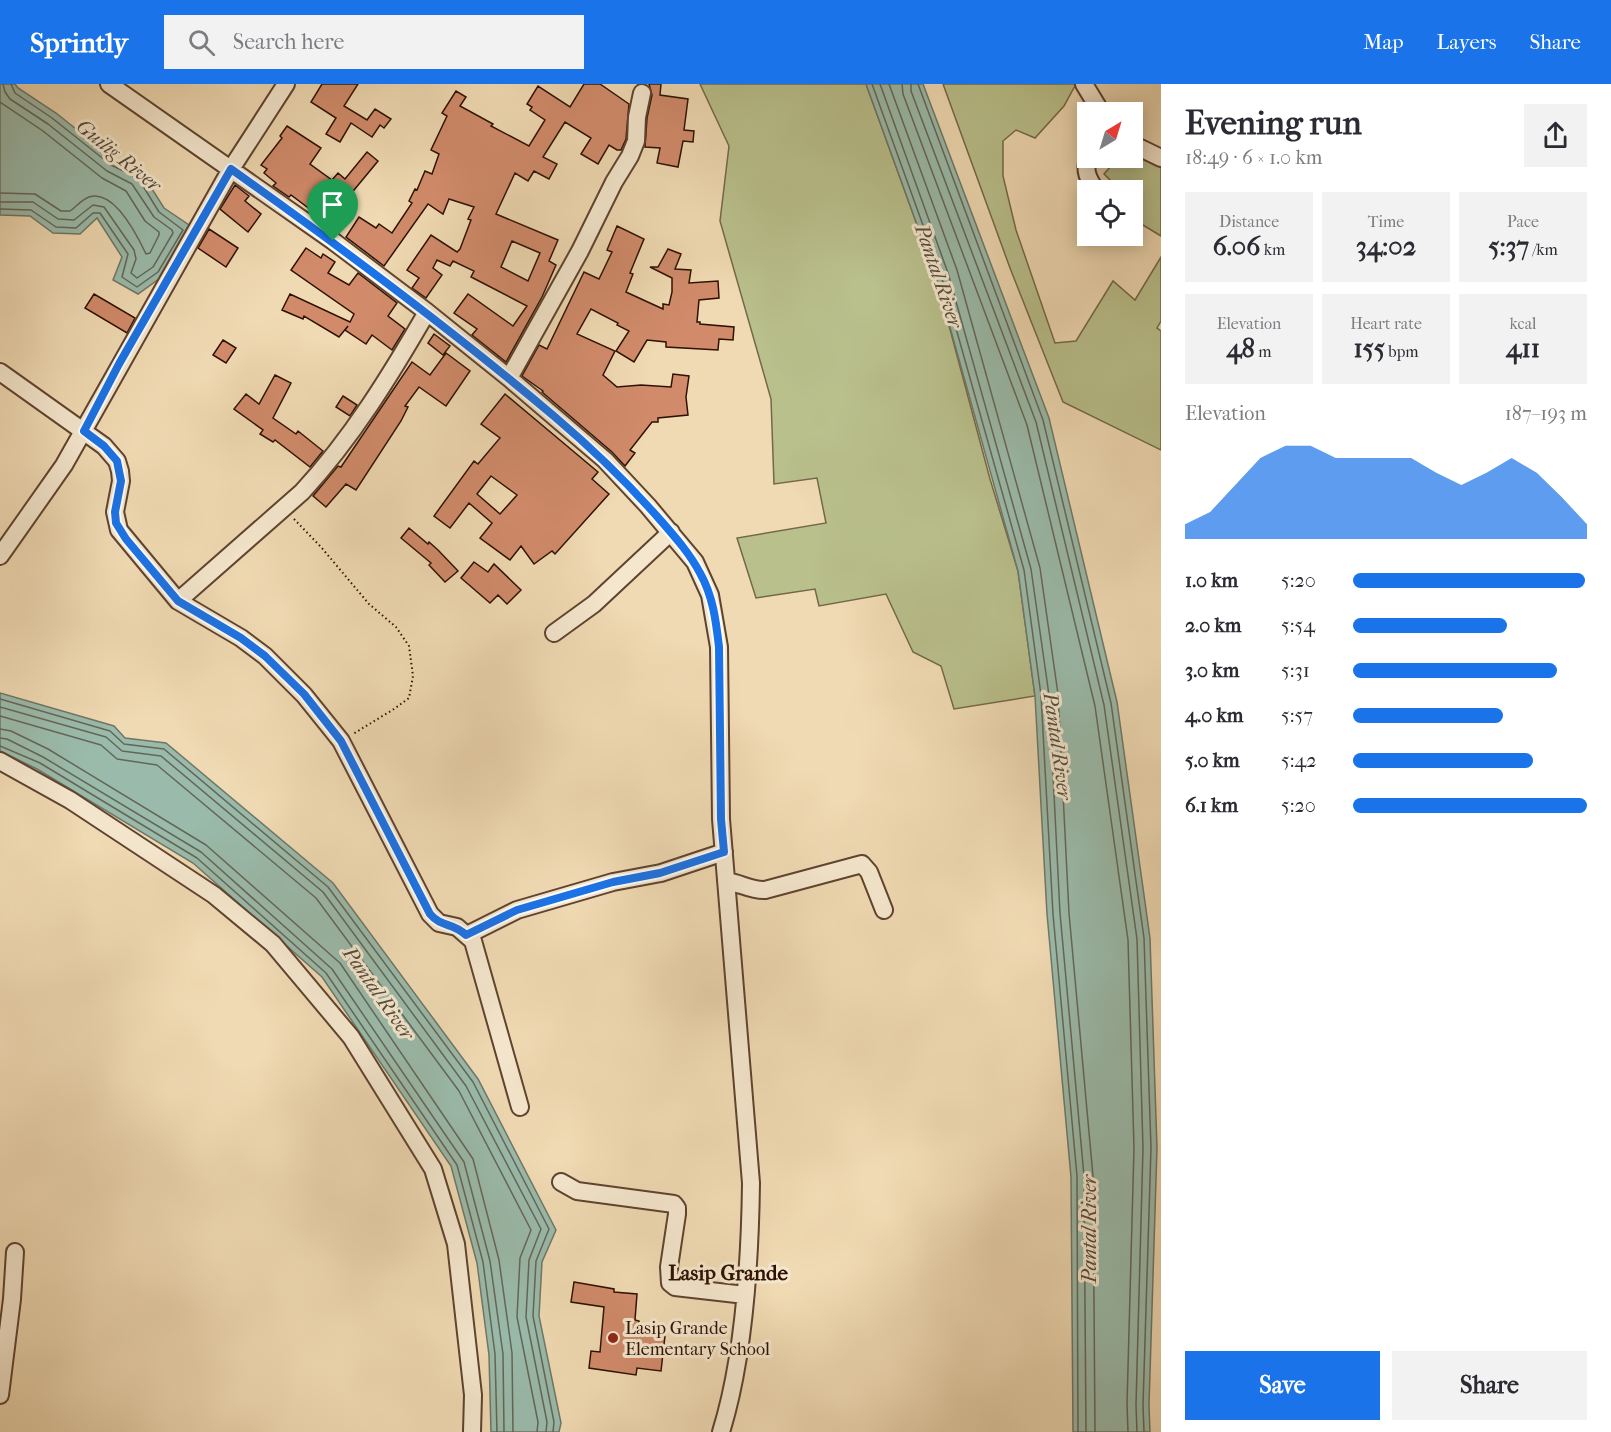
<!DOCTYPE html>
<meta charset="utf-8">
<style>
:root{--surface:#fff;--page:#f2f2f3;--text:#2b2b33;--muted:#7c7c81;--accent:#1a73e8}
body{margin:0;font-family:"IM FELL French Canon",serif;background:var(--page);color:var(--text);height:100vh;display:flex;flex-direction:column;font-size:22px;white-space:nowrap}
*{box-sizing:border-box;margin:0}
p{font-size:20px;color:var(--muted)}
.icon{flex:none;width:33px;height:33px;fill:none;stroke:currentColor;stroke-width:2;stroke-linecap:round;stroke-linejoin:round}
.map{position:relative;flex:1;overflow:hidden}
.sheet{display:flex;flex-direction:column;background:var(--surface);width:450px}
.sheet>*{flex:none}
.needle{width:39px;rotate:38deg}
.controls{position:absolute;left:1077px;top:18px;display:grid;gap:12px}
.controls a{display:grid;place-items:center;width:66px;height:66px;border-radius:0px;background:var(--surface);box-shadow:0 3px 15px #0003;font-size:30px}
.pin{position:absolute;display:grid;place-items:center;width:51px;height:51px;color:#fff;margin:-62px -26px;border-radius:50% 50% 50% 0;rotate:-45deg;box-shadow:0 0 6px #0007}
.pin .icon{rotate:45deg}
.round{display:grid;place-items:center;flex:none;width:63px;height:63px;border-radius:0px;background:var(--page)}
.overview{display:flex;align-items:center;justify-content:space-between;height:102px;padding:0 24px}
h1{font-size:33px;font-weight:800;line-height:45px}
.figures{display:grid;grid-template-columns:repeat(3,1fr);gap:9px;height:102px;padding:6px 24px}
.figures div{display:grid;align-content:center;border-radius:0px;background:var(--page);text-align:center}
.figures b{font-size:26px;font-weight:800}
.figures small{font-size:16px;font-weight:400}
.figures p{font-size:16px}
.chart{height:168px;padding:12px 24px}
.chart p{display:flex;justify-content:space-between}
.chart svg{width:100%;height:108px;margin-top:6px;fill:var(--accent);opacity:.7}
.primary-button{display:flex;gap:12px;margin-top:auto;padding:12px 24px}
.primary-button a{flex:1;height:69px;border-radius:0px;background:var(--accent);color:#fff;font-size:24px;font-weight:800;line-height:69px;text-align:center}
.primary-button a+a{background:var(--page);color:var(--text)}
ul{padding:0 24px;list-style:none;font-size:20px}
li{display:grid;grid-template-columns:96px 72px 1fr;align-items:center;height:45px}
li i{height:15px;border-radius:8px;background:var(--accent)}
header{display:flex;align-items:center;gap:36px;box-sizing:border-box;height:84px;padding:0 30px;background:var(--accent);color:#fff}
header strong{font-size:28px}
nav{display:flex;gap:33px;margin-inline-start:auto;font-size:21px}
.search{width:420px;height:54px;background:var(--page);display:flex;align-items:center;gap:15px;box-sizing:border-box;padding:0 21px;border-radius:0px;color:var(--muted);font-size:22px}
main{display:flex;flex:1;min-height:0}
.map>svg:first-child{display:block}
.green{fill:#b9c08c;stroke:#746848;stroke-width:1.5}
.water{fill:#9abbab;stroke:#6f7768;stroke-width:1.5}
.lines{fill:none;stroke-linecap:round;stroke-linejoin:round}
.shore{stroke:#646657;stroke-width:1.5}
.building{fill:#d18b6b;stroke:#2e1103;stroke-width:1.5;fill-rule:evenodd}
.minor-casing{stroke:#5e432f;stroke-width:20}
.path{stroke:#2e1103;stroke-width:2;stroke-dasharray:1.5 3;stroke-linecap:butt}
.minor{stroke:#f5e7ce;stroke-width:16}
.route-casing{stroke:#fff;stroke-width:12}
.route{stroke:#1a73e8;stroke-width:8}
.poi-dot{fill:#8f2418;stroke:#f5e7ce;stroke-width:2}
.labels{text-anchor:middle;stroke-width:6;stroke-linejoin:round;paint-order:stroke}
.poi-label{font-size:18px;fill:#2e1103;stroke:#f5e7ce;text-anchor:start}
.water-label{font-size:20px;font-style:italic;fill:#544c3e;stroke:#f5e7ce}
.quarter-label{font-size:21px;font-weight:bold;fill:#2e1103;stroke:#f5e7ce}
</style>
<header>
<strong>Sprintly</strong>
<div class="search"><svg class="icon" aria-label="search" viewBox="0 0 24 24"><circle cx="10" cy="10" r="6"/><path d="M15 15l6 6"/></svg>Search here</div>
<nav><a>Map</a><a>Layers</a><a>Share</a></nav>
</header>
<main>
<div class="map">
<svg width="1161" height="1348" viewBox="0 0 1161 1348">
<rect width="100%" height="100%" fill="#f0dab3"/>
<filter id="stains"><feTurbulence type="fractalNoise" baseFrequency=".00333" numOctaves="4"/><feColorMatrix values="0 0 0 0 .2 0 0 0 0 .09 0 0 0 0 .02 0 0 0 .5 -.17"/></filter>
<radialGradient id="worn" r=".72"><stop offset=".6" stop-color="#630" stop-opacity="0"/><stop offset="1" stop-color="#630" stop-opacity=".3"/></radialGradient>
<path class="green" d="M700,0H866L936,193L990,395L1018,487L1035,612L954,625L941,582L913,568L886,510L819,522L815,505L756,514L737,454L826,439L817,394L774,400L771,315L720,137L729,62Z
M943,0H1076L1064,22L1035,54L1016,46L1003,57V92L1016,146L1055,259L1076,257L1113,197L1135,216L1161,173V237L1157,244L1161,247V366L1063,318L1010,184Z
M1133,65L1161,83V152L1133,135L1132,106H1113L1115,101L1104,90L1118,74H1132Z"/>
<path class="water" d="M0,0H15L18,4L56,29L115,76L142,89L164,124L192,143L163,192L138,210L113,196L122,173L97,134L80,150L53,149L30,132L0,131Z
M866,0H923L1049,334L1117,618L1150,854L1157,1064L1149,1321L1150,1348H1073L1071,1093L1047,830L1035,612L1018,487L936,193Z
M0,609L114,642L125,654L166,659L333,799L478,995L556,1146L542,1178L539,1232L561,1339L559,1348H491L489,1271L477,1179L451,1082L322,893L193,779L37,685L0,667Z"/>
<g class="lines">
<path class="shore" d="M872,0L941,191L1024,486L1041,611L1053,830L1077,1092L1078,1348
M880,0L948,189L1031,485L1049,611L1060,829L1084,1092L1086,1348
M889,0L957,186L1040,484L1058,610L1069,829L1093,1092L1095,1348
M902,0L903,10L1027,341L1095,622L1128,856L1134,1064L1127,1320L1128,1348
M911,0V7L1036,338L1104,621L1137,855L1143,1064L1136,1321L1137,1348
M918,0L1043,336L1111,619L1144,854L1151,1064L1143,1321L1144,1348
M0,18L43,47L102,94L126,107L145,137L159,148V151L150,169L146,170C137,151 114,105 89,113C81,116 76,123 70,127H61L35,110L0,109
M0,118H33L58,135L74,136L93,121L104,123L134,166L136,175L131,189L137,194L153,183L173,149L172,146L154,133L132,100L107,87L48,40L10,15L5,8L3,0
M0,125L31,126L56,143L76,144L93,129H100L128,170L122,193L137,203L158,188L183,146L159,128L138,94L111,81L52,34L15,9L11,0
M0,615L110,647L124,660L164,665L328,803L473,998L549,1145L536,1177L533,1232L554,1338L553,1348
M0,623L106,653L122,667L161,672L323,808L466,1002L541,1145L529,1176L526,1233L547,1338L546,1348
M0,632L101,661L117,675L157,681L316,814L459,1007L531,1146L520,1174L517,1233L538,1338L537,1348
M0,645L11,647L48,665L206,761L340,879L473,1075L499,1176L512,1269L513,1348
M0,654L7,655L43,673L201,768L332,885L464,1078L490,1177L503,1270L504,1348
M0,662L40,679L197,774L326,889L457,1081L483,1178L495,1270L497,1348"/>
</g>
<path class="building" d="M322,0H358L344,22L367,36L375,25L391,35L384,44L380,41L372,53L351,39L340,58L326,50L336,34L311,18Z
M584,0H600L629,20L626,55L621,66H617L609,61L598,80L581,70L591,54L565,38L543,73L557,80L549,95L534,87L528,97L515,89L496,130L558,156L549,177L556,181L542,213L506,278L472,251L477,245L454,229L468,210L513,242L527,222L475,195L471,193L474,187L453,177L450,182L437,176L433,184L442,191L426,214L412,204L419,194L407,186L431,151L457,168L460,165L471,136L468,135L474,123L449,115L443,130L428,120L384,182L346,153L359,133L376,144L379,140L392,149L412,119L409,117L415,105L417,106L425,87L432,90L439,70L431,66L447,32L442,29L456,7L466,13L460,22L493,40L491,42L529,62L545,36L530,26L532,23L527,20L538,2L570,23ZM512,157L540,169L528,197L501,183Z
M649,0H661L660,11L688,15L684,46L694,47L693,58L683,57L678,83L657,79L660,64L645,63L647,34L652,11Z
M287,42L321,64L310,80L332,96L338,89L345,95L367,68L378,77L340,123L331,116L319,132L291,111L289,113L273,102L276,99L264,89L267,85L261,81L282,54L280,52Z
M235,101L249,112L245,117L261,130L248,148L220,125Z
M617,142L644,155L630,189L633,190L626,208L663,225V220L669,221L672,208V194L650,183H658L668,165L681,170L675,185L691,186L689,199L718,197L719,214L699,216L697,238H700V240L734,243L733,256L719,255L718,266L666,263V258L647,256L634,278L616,267L629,247L617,241L618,239L591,225L577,250L615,267L603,291L617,303L641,301L671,303L673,290L689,292L686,313L688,331L658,334V338H652L630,366L635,369L625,382L612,368L542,308L543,307L522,292L539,261L547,265L584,188L599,195L612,168L607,166Z
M209,145L238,164L226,183L198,164Z
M306,164L321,174L323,170L335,178L328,189L349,201L358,189L397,219L388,232L405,245L392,266L372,251L366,260L345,246L348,242L339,253L304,232L303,235L282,226L290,210L350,238L354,230L291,186Z
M94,210L135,234L127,249L85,224Z
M434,250L450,262L443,271L428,259Z
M223,256L236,264L226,279L213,271Z
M446,269L470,287L446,322L419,303L405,322L408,323L401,337L356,406L346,400L326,423L313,412L338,382L341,383L412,278L430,291Z
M275,291L291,299L273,334L296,350L298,347L323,367L310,383L275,356L273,358L260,350L263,346L234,325L246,310L259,320Z
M505,310L598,388L592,395L609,410L555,470L552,467L534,480L521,462L510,476L480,454L492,439L469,419L450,444L434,432L474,377L478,380L500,354L481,340ZM491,392L517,411L500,430L477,410Z
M343,312L357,321L350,332L336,323Z
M409,444L428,460L429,458L438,466L458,487L445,498L429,481L431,479L401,454Z
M474,478L488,488L494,480L521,506L507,520L498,511L490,519L461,494Z
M574,1198L614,1205V1208L637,1210L635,1236L639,1237V1240L666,1243L661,1287L637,1284L636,1291L589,1284L591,1267L600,1268L604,1223L571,1218Z"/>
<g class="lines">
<defs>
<path id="minor" d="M109,0L333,157L427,228L509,294L605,376L648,422L695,478L710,511L719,563L721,735L751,1099C750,1177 744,1274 721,1348
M1084,0L1101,28
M1132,60L1161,74
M1088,74C1084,87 1088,95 1096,106
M0,288L104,362L117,377L120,387L121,397L115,428L119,446L178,517L241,554L265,572L304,611L329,642L341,657L430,830L439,839L457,843L473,857L520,1023
M509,294L580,167L614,98L630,72L636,57L637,33L642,9
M0,472L64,381L231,85L286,0
M178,517L302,408C352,354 390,292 427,228
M554,549L594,520L671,448
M0,677L70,716L214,811L273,860L351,953L433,1085L456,1160L473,1311L472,1348
M726,797C740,799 752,807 765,806L862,780L869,788L884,826
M467,851L517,826L613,798L661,789L724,768
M561,1098L577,1107L674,1120L677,1124V1130L669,1183L670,1199L675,1203L745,1211
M0,1311L12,1215L15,1168"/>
</defs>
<use href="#minor" class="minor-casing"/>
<path class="path" d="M294,435L321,463L369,520L396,543L409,562L413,592L409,614L394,625L353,650"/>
<use href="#minor" class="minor"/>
</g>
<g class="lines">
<defs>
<path id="route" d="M231,85C342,164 451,245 555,333C595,367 628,399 662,438C676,454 690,470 700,489C713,512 716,537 719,563L721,735L724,768L660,789L613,798L517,826L466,851C452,838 442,844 430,830L341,657L304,610L265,572L241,554L178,517L126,455L116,439L115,428L121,397L117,377L104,362L84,347L119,280Z"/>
</defs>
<use href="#route" class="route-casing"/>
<use href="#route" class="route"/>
</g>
<circle class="poi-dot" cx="613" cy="1254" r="6"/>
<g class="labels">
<g class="poi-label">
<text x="625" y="1250">Lasip Grande<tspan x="625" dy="21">Elementary School</tspan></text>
</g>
<g class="water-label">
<text transform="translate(119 71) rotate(39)" y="7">Guilig River</text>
<text transform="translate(939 192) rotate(71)" y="7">Pantal River</text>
<text transform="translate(1058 662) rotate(82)" y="7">Pantal River</text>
<text transform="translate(379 909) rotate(55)" y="7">Pantal River</text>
<text transform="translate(1089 1145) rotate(-90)" y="7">Pantal River</text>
</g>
<g class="quarter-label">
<text x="728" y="1196">Lasip Grande</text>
</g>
</g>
<rect width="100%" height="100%" filter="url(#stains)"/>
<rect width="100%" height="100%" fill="url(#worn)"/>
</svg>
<div class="controls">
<a><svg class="needle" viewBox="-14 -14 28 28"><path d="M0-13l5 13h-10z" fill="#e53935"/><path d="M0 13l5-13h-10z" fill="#7c7c81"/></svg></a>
<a><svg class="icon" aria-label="locate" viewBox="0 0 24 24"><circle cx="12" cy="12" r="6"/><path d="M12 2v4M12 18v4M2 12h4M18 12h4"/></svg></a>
</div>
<div class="pin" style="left:333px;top:157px;background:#1e9e55"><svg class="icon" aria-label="arrive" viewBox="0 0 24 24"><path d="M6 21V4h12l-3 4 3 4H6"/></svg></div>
</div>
<section class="sheet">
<div class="overview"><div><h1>Evening run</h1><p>18:49 · 6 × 1.0 km</p></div><a class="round"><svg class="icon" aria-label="share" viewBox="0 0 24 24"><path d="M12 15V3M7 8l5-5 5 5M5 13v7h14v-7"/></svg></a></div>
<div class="figures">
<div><p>Distance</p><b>6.06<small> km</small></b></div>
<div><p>Time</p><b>34:02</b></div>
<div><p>Pace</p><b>5:37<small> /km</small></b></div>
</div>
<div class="figures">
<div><p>Elevation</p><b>48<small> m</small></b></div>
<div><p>Heart rate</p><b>155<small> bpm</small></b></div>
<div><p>kcal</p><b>411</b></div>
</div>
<div class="chart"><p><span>Elevation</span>187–193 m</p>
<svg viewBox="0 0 160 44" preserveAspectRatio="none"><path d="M0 44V38L10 33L20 22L30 11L40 6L50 6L60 11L70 11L80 11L90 11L100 17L110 22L120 17L130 11L140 17L150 27L160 38V44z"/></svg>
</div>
<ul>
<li><b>1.0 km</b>5:20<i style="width:99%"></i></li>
<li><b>2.0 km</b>5:54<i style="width:66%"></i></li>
<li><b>3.0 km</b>5:31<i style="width:87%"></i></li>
<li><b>4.0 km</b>5:57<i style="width:64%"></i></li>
<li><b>5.0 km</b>5:42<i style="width:77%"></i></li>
<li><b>6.1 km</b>5:20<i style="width:100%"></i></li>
</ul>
<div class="primary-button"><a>Save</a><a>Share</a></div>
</section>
</main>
